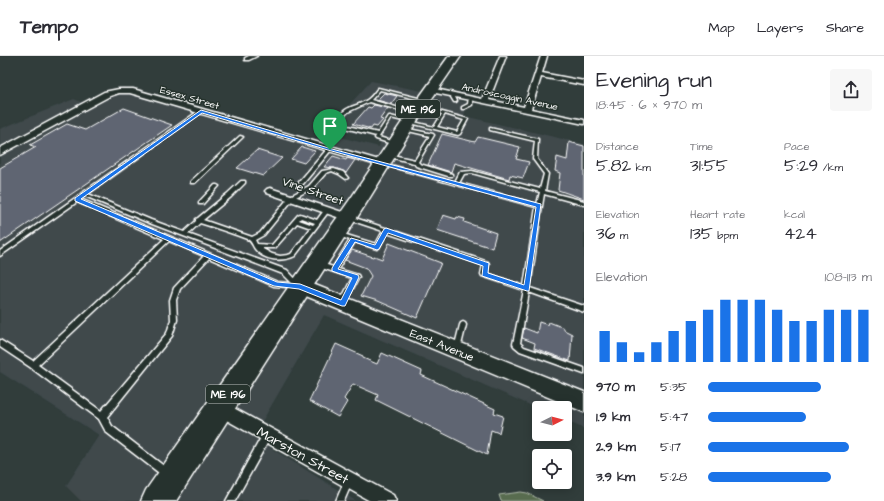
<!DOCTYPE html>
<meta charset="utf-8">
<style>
:root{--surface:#fff;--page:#f7f7f7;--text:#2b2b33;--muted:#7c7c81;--line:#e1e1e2;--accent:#1a73e8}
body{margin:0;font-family:"Architects Daughter",sans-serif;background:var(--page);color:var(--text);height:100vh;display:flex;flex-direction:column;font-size:15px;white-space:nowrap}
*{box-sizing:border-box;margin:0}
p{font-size:13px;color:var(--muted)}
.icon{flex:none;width:22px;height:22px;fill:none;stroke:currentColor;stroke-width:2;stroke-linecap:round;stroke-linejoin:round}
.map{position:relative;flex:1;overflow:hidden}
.side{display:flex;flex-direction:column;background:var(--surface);width:300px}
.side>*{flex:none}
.needle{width:26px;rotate:84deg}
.buttons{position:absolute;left:532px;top:345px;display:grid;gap:8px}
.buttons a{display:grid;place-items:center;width:40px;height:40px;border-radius:4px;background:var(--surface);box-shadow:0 2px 10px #0003;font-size:20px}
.pin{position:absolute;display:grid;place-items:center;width:34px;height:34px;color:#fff;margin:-41px -17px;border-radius:50% 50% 50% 0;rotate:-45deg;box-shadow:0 0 4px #0007}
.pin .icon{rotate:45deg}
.round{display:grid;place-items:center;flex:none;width:42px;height:42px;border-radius:4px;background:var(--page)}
.head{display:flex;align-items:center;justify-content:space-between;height:68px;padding:0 12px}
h1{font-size:22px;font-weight:600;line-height:30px}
.metrics{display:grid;grid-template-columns:repeat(3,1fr);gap:6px;height:68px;padding:4px 12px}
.metrics div{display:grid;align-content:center}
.metrics b{font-size:17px;font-weight:600}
.metrics small{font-size:11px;font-weight:400}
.metrics p{font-size:11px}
.chart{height:112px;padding:8px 12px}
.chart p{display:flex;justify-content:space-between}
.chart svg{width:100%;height:72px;margin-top:4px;stroke:var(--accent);stroke-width:6}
ul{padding:0 12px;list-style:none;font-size:13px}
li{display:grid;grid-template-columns:64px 48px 1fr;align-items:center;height:30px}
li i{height:10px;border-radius:5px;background:var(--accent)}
header{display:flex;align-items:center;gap:24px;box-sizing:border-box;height:56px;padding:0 20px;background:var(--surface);border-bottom:1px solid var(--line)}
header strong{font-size:19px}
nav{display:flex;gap:22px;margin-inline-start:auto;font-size:14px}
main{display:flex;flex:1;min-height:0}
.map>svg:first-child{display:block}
.built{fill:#3f494c}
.green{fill:#586c4f;stroke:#acb6a7}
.building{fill:#5f6572;stroke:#fff}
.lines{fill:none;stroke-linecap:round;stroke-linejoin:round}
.lane-casing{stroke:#fff;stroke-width:3}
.street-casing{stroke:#fff;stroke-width:3}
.secondary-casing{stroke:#fff;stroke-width:3}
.highway-casing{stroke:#fff;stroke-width:3}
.lane{fill:#26332d;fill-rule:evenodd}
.street{fill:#26332d;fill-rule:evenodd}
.secondary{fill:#26332d;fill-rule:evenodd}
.highway{fill:#26332d;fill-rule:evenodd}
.route{fill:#1a73e8;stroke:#fff;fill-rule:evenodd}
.labels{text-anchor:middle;stroke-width:3;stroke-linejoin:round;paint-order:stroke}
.far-street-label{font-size:10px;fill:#fff;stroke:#26332d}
.shield{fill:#26332d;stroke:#bec2c0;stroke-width:1}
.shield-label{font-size:11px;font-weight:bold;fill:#fff}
.street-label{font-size:12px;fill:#fff;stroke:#26332d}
.near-street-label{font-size:14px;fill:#fff;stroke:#26332d}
</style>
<header>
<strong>Tempo</strong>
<nav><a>Map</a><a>Layers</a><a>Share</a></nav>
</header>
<main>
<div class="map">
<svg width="584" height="445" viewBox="0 0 584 445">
<rect width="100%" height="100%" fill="#313d3b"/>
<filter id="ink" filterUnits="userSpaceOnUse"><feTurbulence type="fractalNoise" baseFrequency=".025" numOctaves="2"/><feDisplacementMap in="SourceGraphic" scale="8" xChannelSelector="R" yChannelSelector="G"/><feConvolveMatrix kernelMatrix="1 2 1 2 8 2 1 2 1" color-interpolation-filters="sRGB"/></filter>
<g filter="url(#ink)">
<path class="built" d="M371,25L438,38L468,47L464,60L584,88V373L565,364V352L539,353L324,259L253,381L356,445H81L66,430L99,379L0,316V73L74,43L83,47L123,31L324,86L340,81L379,91L381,83L329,71Z"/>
<path class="green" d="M521,436L527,437L543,445H501L499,439Z"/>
<path class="building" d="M384,37L397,40L391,48L377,44Z
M374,49L388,52L380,63L383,64L377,71L373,70L371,73L353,68L368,51L371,52Z
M124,52L172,69L0,187V112L36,91L30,89L67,68L85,74Z
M442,78L475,86L478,81L520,91L516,103L529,106L523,122L510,119L509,123L454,107L451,116L428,109Z
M569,86L584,90V143L558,134L560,117L555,115L557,101L567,104Z
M302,91L315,95L304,107L291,103Z
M257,94L282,102L263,120L237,112Z
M333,100L346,104L347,102L355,104L346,117L343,115L334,112L324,111Z
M443,159L456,163L457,161L465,163L464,166L496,177L492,192L437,174Z
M389,187L441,207L417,262L378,245L361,240L371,220L366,212L345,204L352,194L373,201L374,200L382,203Z
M539,266L548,269L549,266L564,272V274L572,278L570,305L534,292L535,287L522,282L524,272L537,277Z
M336,288L363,300V302L377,308L382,297L422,315L421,319L495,353L494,357L503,360L499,377L491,374L487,399L376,344L378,339L353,328L344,343L347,346L338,361L309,345Z"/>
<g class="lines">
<defs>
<path id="lane" d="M378,32L426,44L424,45L380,34L371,44L417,57L415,58L369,46L348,56L342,62L341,66L343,69L378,77L389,60H390L434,71L442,58L419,52L418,51L420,50L468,63L460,78L458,79L391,62L379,81L397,87V89H395L376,83L375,82L376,80L341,71L337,66C343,49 355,52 367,44C371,42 375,36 378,32ZM445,58L464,64L457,76L437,71Z
M453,37L456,38L455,41L457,45L456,46H454L451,41Z
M469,41L472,42V49L464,53H462V51L468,48Z
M200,54L203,55L88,138L151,164L184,176L196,165V163L198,162L227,138L241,125H245V127L231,141L203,164L252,181L260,177L290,140L309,130L322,115L334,113L343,116L348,122L346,123L339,118L332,115L326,117L313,132L294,142L264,179L255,184L257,188L272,189L298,159L300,158L317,164L325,153H329V155L295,200C283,206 264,205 255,193C252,189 252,185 247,183C232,177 216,172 200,167L188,178L287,214L302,230L301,232H299L274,230L209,202L180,233L176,244L177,264L172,280L107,361L112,370L169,414L170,417L169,420L166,421L163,420L106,376L99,363L30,311L0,291V284L33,305L164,183L77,146L0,200V195ZM85,140L147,166L283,218L292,227L277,226L171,181L80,143ZM301,162L315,167L313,169L299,164ZM297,167L311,172L291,198L288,199L280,200L272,198L261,192H275ZM169,185L204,200L174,232L170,244L171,264L167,277L101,355L38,309Z
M404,72L433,78L434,79L418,106L420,108L452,118V120H448L416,110L414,107L386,100V98H388L415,104L430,80L404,74Z
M490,72L538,83L537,103L548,118L545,135L584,145V149L544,138L542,150L530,232L584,250V256L529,236L520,287L524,291L584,312V318L520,295L514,290L513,288L524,234L482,220L481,218L483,209L387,177L379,192L377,193L355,186L338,213L358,219L359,221L344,250H340L339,248L352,222L316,210L315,208L318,206L333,211L350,184L336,179L335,178L336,177H340L376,188L383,175L347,163L346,162L349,160L488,206L489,208L487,217L524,230L536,151L381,108L383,107L455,126L460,116L472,115L540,133L544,118L533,103L535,85L490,74ZM472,117L540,136L537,148L459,127L464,118Z
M240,80L243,81L195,127H191V125Z
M328,92L332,93L303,128H299V126Z
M215,129H217L219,130L203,148H199V146Z
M463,266L465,267L466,269L460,293L459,295L457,296L455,295L454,293L460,269L461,267Z
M267,375L270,376L271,379L270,382L235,445H226L264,376Z
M349,420L352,421L353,424L344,445H336L346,421Z"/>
<path id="street" d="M249,0H257L249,4H245V2Z
M500,0H506L489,44L524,51L541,0H547L542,17L584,25V29L541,21L531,53L584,64V68L431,36L427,34L431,32L482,43Z
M119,33H133L386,106L388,108L386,110H380L130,37H119L110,40L0,99V92L104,36Z
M270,132L351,159L352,161L351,163H343L267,137L265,135L267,133Z
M219,344L393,439L396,445H370L214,357L211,352L214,347Z"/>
<path id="secondary" d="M300,223L584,336V356L294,235L291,230L294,225Z"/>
<path id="highway" d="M449,0H461L422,57L367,146L176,445H141L146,434L351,142L408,57Z"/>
</defs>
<use href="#lane" class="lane-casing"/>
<use href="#street" class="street-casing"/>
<use href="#secondary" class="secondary-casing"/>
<use href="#highway" class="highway-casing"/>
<use href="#lane" class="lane"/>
<use href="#street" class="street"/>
<use href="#secondary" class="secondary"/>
<use href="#highway" class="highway"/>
</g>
</g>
<path class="route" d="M201,54L332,93L541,148L529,235H527L482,220L483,210L388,177L379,193L377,194L355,186L338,213L358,219L359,221L345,250H342L299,233L274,230L75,145V142ZM202,57L328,94L536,151L524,229L488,217L489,207L386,172L384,173L375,189L351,182L332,212V215L352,222L341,244L300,228L277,226L81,143Z"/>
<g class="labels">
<g class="far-street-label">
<text transform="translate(510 40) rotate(12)" y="4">Androscoggin Avenue</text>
<text transform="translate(190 41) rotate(16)" y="4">Essex Street</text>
</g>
<g class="shield">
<rect x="396" y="44" width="44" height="18" rx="3"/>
<rect x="206" y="329" width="44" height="18" rx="3"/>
</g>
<g class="shield-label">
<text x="418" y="57">ME 196</text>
<text x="228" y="342">ME 196</text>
</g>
<g class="street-label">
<text transform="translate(313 135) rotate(19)" y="4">Vine Street</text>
<text transform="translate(442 289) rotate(22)" y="4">East Avenue</text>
</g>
<g class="near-street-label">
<text transform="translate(303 399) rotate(29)" y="5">Marston Street</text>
</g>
</g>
</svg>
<div class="buttons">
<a><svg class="needle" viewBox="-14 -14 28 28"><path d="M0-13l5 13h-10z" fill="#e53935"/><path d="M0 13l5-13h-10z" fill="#7c7c81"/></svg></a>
<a><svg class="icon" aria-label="locate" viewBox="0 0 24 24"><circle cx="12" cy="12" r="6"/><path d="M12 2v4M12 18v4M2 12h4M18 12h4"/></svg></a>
</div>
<div class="pin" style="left:330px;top:94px;background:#1e9e55"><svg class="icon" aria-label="arrive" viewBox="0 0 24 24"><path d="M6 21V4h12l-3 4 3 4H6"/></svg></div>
</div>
<section class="side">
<div class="head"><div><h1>Evening run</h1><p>18:45 · 6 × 970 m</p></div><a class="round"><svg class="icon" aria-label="share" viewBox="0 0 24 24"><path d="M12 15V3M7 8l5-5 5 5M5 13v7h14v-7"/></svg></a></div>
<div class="metrics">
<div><p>Distance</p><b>5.82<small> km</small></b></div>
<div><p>Time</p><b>31:55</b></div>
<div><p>Pace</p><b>5:29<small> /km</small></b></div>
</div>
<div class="metrics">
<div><p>Elevation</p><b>36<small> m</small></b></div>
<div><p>Heart rate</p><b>135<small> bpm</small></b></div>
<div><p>kcal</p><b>424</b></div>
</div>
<div class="chart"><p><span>Elevation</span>108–113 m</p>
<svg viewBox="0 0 160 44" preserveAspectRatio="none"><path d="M5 44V25M15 44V32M25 44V38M35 44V32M45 44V25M55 44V19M65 44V12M75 44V6M85 44V6M95 44V6M105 44V12M115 44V19M125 44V19M135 44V12M145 44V12M155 44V12"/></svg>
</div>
<ul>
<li><b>970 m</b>5:35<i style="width:69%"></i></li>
<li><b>1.9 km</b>5:47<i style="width:60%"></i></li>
<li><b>2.9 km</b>5:17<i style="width:86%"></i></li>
<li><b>3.9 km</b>5:28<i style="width:75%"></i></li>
</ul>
</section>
</main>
